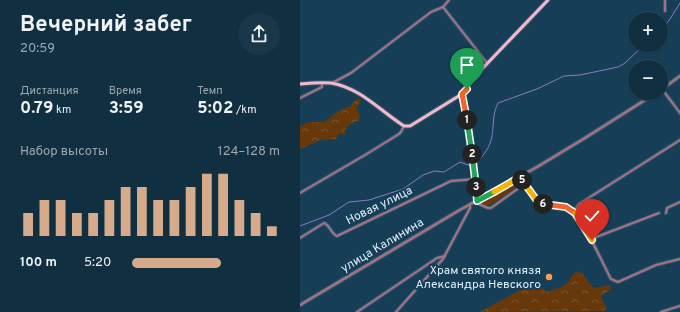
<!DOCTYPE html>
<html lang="ru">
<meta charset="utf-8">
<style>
:root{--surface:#102f41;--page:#193748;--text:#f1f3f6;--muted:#9ca9b1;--line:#304a5a;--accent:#d6ab8b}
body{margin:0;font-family:Overpass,sans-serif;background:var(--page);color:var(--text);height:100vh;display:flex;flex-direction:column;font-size:15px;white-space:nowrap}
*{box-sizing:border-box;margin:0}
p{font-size:13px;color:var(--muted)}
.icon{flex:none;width:22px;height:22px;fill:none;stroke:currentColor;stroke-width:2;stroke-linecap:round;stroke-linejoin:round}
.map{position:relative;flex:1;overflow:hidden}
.details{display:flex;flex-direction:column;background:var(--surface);width:300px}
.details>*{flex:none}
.controls{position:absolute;left:328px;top:12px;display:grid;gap:8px}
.controls a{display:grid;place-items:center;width:40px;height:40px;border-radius:50%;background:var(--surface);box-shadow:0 1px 3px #0004,0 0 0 1px var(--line);font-size:20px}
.pin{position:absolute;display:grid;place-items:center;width:34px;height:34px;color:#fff;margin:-41px -17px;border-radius:50% 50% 50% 0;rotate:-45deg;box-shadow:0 0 4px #0007}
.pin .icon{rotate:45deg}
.km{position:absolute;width:20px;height:20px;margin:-10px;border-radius:50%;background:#222;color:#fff;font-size:11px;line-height:20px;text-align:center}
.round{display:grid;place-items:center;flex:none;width:42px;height:42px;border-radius:21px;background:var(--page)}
.head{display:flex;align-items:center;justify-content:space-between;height:68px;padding:0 20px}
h1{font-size:22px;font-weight:700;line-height:30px}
.stats{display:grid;grid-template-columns:repeat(3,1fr);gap:6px;height:68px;padding:4px 20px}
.stats div{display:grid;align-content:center}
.stats b{font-size:17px;font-weight:700}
.stats small{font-size:11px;font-weight:400}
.stats p{font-size:11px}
.chart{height:112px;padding:8px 20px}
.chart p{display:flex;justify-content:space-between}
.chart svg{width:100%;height:72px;margin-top:4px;stroke:var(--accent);stroke-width:6}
ul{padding:0 20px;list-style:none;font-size:13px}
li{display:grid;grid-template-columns:64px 48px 1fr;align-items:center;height:30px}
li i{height:10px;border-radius:5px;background:var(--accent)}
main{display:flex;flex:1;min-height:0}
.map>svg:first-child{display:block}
.grass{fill:#67380a}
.forest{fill:url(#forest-crowns)}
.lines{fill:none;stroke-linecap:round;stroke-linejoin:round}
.stream{stroke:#8e79c2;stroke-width:1}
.minor-casing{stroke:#365b71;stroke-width:4}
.tertiary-casing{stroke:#365b71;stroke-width:4.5}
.primary-casing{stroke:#365b71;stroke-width:5}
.minor{stroke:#a67283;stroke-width:2}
.tertiary{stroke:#a67283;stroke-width:2.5}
.primary{stroke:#f6b7cb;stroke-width:3}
.split-1-casing{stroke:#fff;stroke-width:8}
.split-2-casing{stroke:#fff;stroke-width:8}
.split-3-casing{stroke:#fff;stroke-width:8}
.split-4-casing{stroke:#fff;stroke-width:8}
.split-5-casing{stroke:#fff;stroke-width:8}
.split-6-casing{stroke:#fff;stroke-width:8}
.split-7-casing{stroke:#fff;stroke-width:8}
.split-8-casing{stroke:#fff;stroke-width:8}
.split-1{stroke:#f0652b;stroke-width:5}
.split-2{stroke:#22a559;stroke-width:5}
.split-3{stroke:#22a559;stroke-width:5}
.split-4{stroke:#22a559;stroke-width:5}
.split-5{stroke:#f5b400;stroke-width:5}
.split-6{stroke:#f5b400;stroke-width:5}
.split-7{stroke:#f0652b;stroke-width:5}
.split-8{stroke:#f5b400;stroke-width:5}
.poi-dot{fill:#fb9e51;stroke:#163f57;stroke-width:1.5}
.labels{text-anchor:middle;stroke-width:4;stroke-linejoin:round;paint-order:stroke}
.street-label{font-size:12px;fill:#dff0fc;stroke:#163f57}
.poi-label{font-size:12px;fill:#dff0fc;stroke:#163f57;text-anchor:end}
</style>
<main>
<section class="details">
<div class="head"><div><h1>Вечерний забег</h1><p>20:59</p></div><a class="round"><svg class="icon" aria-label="share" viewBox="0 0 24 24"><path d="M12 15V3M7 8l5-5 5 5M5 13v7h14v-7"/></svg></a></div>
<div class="stats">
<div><p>Дистанция</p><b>0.79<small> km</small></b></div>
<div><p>Время</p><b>3:59</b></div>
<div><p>Темп</p><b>5:02<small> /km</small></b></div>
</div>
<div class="chart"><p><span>Набор высоты</span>124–128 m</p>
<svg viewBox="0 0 160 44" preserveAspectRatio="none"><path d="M5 44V30M15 44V22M25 44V22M35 44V30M45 44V30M55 44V22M65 44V14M75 44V14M85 44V22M95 44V22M105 44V14M115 44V6M125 44V6M135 44V22M145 44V30M155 44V38"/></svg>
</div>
<ul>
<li><b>100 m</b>5:20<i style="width:60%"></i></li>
</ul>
</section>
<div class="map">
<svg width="380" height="312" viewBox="0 0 380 312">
<defs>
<pattern id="forest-crowns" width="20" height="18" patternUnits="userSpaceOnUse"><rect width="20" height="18" fill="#67380a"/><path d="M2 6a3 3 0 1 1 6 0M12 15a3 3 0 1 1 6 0" fill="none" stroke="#7c552f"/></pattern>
</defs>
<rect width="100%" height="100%" fill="#163f57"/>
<path class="grass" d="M217,181V187L189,206L179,204Z"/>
<path class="forest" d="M58,98L61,100L57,108L60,117L59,120C52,125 44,125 45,135L39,133L36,139L21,140L0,149V126L9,122H24L30,118L36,112L49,107Z
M278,271C286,275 287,282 294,288L310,285L311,288L309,291L301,296L302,300L307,308L304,311L180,312L229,285L239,284L246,292C252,290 262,288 267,283C272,278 270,276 278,271Z"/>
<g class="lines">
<path class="stream" d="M361,30L370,19L380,3
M176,163C180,160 181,158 184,154C198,136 189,121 198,103L237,89L264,76L280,75L318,67L325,63L344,45
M0,226L29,215L49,202L69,200L103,189L123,175L134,171L144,172L160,162L168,165L173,164"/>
<defs>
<path id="minor" d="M143,7L187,63
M365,11V0
M32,83L51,73L131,12L143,7L149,0
M362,89L380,113
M0,98L22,87V83
M220,177L238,203L241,204C250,205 262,205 269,209C281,214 304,266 311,279L318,282L356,265L380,259
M0,193L65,155L99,134L101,132L104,126
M174,202L188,208H191L216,190L218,188L219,178
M274,211L279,204L380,140
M366,213L367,208L380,202
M0,238L24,223C30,225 31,234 37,236L151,181L176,179
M291,239L359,213
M57,312L137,258L145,256
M96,312L143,259L170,208V204
M361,312L380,306"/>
<path id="tertiary" d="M361,90L380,76
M162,94L165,101L176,176L177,201
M0,305L158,211L237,167L285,138L356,93"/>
<path id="primary" d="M0,84C10,83 21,82 31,83C61,88 80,111 104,126H110L162,94L172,80L181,70L248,0"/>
</defs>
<use href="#minor" class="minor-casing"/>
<use href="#tertiary" class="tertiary-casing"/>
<use href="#primary" class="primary-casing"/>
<use href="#minor" class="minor"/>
<use href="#tertiary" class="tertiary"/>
<use href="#primary" class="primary"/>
</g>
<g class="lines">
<defs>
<path id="split-1" d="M167,89L162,94L167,120"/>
<path id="split-2" d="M167,120L172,154"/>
<path id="split-3" d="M172,154L176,187"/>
<path id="split-4" d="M176,187L177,201L194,192"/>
<path id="split-5" d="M194,192L220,177L222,180"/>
<path id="split-6" d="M222,180L238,202L243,204"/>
<path id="split-7" d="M243,204L266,207L275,213"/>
<path id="split-8" d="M275,213L292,240"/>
</defs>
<use href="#split-1" class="split-1-casing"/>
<use href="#split-2" class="split-2-casing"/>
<use href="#split-3" class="split-3-casing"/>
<use href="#split-4" class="split-4-casing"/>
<use href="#split-5" class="split-5-casing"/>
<use href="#split-6" class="split-6-casing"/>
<use href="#split-7" class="split-7-casing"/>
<use href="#split-8" class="split-8-casing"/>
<use href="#split-1" class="split-1"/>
<use href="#split-2" class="split-2"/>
<use href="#split-3" class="split-3"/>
<use href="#split-4" class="split-4"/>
<use href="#split-5" class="split-5"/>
<use href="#split-6" class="split-6"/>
<use href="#split-7" class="split-7"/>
<use href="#split-8" class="split-8"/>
</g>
<circle class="poi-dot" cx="249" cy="277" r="4"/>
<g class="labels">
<g class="street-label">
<text transform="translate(79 205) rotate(-26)" y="4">Новая улица</text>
<text transform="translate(82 245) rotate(-31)" y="4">улица Калинина</text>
</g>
<g class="poi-label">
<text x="241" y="274">Храм святого князя<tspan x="241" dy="14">Александра Невского</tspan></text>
</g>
</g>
</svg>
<div class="controls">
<a>+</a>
<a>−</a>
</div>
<div class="pin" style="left:167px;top:89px;background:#1e9e55"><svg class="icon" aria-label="arrive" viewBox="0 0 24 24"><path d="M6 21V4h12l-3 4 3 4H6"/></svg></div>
<div class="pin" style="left:292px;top:240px;background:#d93025"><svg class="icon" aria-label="check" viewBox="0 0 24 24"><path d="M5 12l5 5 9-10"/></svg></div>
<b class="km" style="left:167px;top:120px">1</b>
<b class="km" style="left:172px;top:154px">2</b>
<b class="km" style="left:176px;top:187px">3</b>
<b class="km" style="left:222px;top:180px">5</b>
<b class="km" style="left:243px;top:204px">6</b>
</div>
</main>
